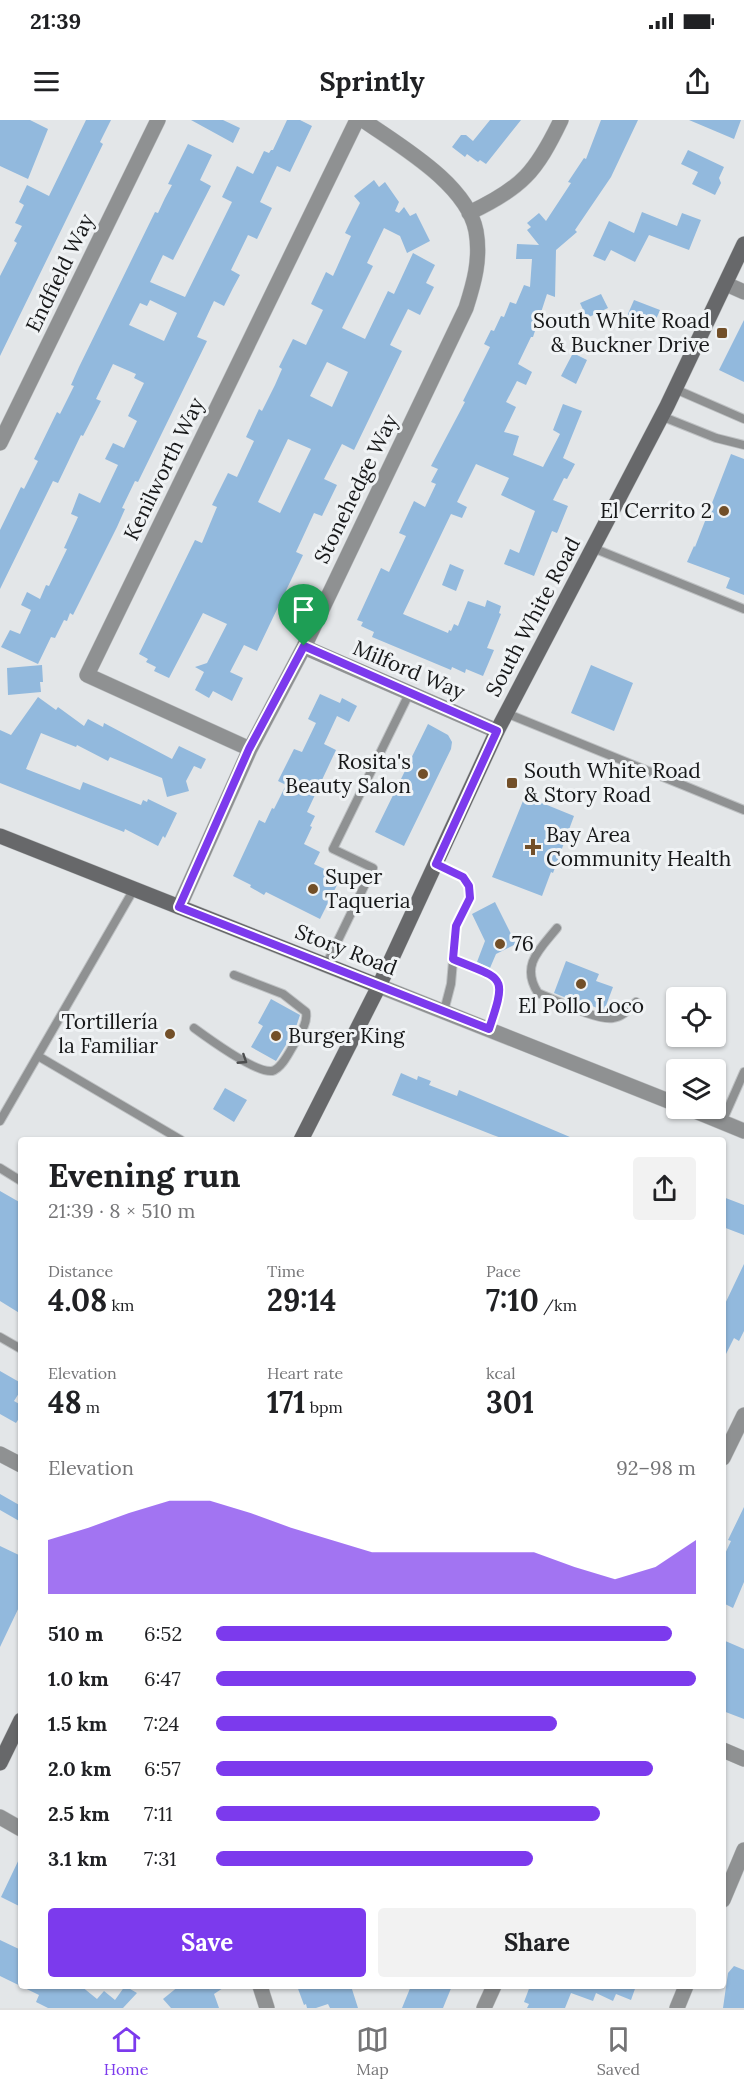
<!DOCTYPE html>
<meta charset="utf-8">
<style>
:root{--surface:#fff;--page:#f2f2f2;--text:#202124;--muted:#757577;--line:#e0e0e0;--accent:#7c3aed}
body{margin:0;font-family:Lora,serif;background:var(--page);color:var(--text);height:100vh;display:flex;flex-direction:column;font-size:22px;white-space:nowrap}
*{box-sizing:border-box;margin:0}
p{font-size:20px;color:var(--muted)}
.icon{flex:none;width:33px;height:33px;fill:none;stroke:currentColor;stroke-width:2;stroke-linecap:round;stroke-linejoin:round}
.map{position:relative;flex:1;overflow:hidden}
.panel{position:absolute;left:18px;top:1017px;width:708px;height:852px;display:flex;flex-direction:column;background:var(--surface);border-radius:6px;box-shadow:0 2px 4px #0004}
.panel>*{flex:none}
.controls{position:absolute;left:666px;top:867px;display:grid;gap:12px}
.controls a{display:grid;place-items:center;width:60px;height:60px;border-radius:6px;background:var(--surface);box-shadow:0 2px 4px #0004;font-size:30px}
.pin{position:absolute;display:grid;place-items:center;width:51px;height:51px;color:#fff;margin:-62px -26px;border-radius:50% 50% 50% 0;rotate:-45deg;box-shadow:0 0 6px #0007}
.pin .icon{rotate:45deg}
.round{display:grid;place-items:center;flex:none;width:63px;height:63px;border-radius:6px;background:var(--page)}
.headline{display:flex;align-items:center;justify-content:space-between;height:102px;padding:0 30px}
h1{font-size:33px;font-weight:700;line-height:45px}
.metrics{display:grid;grid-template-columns:repeat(3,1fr);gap:9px;height:102px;padding:6px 30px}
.metrics div{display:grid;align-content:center}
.metrics b{font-size:30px;font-weight:700}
.metrics small{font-size:16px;font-weight:400}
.metrics p{font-size:16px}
.chart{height:168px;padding:12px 30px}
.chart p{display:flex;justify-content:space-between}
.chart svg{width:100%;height:108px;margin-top:6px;fill:var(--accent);opacity:.7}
.button{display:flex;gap:12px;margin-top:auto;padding:12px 30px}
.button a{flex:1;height:69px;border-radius:6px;background:var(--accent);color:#fff;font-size:24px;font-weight:700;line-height:69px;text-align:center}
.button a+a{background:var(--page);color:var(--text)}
ul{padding:0 30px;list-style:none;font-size:20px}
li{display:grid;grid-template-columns:96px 72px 1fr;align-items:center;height:45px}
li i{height:15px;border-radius:8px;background:var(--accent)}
.status{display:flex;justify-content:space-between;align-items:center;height:42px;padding:0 30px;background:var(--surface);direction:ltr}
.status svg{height:16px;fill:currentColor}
header{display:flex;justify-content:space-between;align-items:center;height:78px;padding:0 30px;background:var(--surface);font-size:27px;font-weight:700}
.tab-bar{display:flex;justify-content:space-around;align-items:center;height:84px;border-top:2px solid var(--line);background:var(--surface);font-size:16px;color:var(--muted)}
.tab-bar a{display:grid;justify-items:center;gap:3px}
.tab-bar .current{color:var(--accent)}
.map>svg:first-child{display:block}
.building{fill:#92b9dd;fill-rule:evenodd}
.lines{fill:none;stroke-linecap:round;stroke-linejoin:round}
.service-casing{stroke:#bec1c3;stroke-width:10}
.minor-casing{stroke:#bec1c3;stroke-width:16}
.tertiary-casing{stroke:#bec1c3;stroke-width:16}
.secondary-casing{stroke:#bec1c3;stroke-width:16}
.service{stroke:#8f9192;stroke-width:8}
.minor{stroke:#8f9192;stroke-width:15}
.tertiary{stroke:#8f9192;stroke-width:15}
.secondary{stroke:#67686a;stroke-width:15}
.oneway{stroke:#4d4e4f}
.route-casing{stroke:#fff;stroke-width:12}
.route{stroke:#7c3aed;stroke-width:8}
.poi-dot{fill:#724f28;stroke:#f0f3f5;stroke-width:2}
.labels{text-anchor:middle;stroke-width:6;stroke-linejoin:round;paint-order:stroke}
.street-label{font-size:21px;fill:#171819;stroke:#f0f3f5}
.poi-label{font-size:21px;fill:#171819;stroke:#f0f3f5;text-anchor:start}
</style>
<div class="status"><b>21:39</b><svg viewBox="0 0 49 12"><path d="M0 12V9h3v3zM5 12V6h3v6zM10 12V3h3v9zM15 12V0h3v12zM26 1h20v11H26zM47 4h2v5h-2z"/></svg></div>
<header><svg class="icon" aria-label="menu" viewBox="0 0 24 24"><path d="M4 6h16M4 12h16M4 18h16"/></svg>Sprintly<svg class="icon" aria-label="share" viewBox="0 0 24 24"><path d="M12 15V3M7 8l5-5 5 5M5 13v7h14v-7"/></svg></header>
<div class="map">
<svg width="744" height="1888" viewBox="0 0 744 1888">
<rect width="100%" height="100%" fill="#e3e6e8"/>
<path class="building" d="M0,0H30L48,9L28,59L0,46Z
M86,0H111L100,22L103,24L0,236V156L17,123L14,121L22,106L15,103L24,85L19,82L27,65L49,76Z
M191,0H223L240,8L233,23Z
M287,0H300L312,6L290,52L277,46L260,82L272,88L257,119L248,115L231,150L240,155L233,168L224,186L214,181L197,217L207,221L138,362L135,361L122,388L125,389L117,407L73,495L70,493L67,501L64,500L55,518L51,517L38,544L1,527L10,510L20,514L31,490L21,485L27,472L40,479L46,465L49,466L67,429L64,428L78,397L71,394L79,373L100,383L118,345L105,339L113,323L124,328L137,301L128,296L144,263L134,258L136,254L113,244L96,279L101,281L83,316L81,315L58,363L53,361L0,469V410L21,367L24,369L38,341L34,339L57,292L60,294L74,266L71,265L79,247L155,92L158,93L165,78L172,65L168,64L188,24L212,35L200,60L211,66L173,140L163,135L150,162L185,177L232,82L222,77L237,46L253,54L264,31L269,33L271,30H273ZM150,180L177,193L164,221L129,205L140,183L147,186Z
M490,0H521L486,44L480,40L478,42L467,34L465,37L452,27L461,15H466L473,21Z
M601,0H638L611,57L575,110L577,112L556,130L555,177L547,174L533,217H531L518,244L532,252L526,265L517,261L506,282L516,287L504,312L519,316L513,335L543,347L560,314L553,310L563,284L582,291L563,338L575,344L567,359L564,358L553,380L568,386L557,413L552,411L534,456L504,444L510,429L519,433L535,391L501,375L509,358L476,344L457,382L467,387L462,398L451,394L403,494L448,513L449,510L451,511L454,504L458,506L468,481L485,487L487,480L501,486L499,493L501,494L487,528L494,530L483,556L466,549L465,553L452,547L451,550L372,517L374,512L361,506L363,502L357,500L381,448L389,452L406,416L399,413L414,381L425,387L436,364L431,362L438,349L431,346L465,282L463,281L490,227L484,224L491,210L494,211L501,196L504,197L510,182L516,184L524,165L530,167L532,139H516L517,124L539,125L527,110L531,107L527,103L539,93L546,101L571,63L568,62L584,38L586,39Z
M689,0H741L734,19Z
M688,30L724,47L719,58L721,63L715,75L692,64L698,52L681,44Z
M374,60L379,67L385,62L399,82L395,91L399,93L404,87L410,96L416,93L430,121L407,133L400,116L384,108L367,143L373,146L342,208L365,219L388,171L394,174L413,133L435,145L426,163L434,167L420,195L408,189L390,225L402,231L354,330L342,324L324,359L337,365L322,396L314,393L296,432L303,435L257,531L244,525L230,552L243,558L232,581L213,571L209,578L195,570L204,552L195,547L207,543L227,504L203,493L169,558L154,551L156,547L146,542L148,539L139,534L195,420L202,423L217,387L212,385L228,353L237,357L254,321L246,317L259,289L262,291L275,265L282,249L279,247L293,219L306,225L323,190L311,184L326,152L333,156L351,116L345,113L360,83L354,76ZM327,242L348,252L332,287L310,276ZM288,319L311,329L280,393L258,382Z
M642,92L677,106L682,93L701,100L689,130L649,115L635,142L611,130L605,141L593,136L609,101L634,113Z
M601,174L608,188L587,198L580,183Z
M634,180L660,190L651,211L627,201V196Z
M744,200V262L719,250Z
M573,233L587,240L576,264L561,256Z
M731,334L744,339V475L726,468L730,458L687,442L694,426L695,427Z
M450,444L464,450L456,471L442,465Z
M42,545L43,562H40L41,572L8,575L7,548Z
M591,545L633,563L614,611L571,593Z
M320,574L340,583L342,578L357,586L349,602L337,596L324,624L336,630L307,692L315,696L310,706L312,707L304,724L320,732L314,744L341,757L320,799L266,772L264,775L250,767L251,765L233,756L259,700L265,703L272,688L274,689L286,665L278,661L294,629L302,632L316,603L308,599Z
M38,577L56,590L58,587L84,606L88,599L103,607L104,603L172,639L179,626L206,639L201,649L194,646L186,661L189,671L167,677L162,658L110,637L108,641L77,625L76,627L41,613L26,649L80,670L83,662L141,685L143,680L147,682L148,679L177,693L165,718L163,716L158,726L125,709L124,712L0,663V610L11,615Z
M428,604L448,615L452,622L451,629L404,726L375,712Z
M525,676L574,696L553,753L551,752L542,776L492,757Z
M495,782L516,824L496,834L490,848L477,842L485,821L472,794Z
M566,841L599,854L596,861L613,867L604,891L590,885L589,887L554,873Z
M271,879L300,895L295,910L276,941L251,927L263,906L258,903Z
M401,953L417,960L418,956L431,961L429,965L457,976L459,970L577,1020H507L493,1015L392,975Z
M225,968L247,980L234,1002L213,989Z
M0,1071L21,1083V1194L0,1181Z
M723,1077L744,1085V1115L723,1107Z
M744,1144V1211L739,1221L734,1218L723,1240V1188Z
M0,1251L21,1263V1270L14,1281L21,1285V1295L16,1303L0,1294Z
M0,1374L21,1386V1402L0,1390Z
M744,1387V1462L733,1488L723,1483V1438L731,1421L728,1420Z
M0,1426L21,1436V1483L0,1527Z
M723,1520L744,1529V1599L723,1591Z
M21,1735V1787L1,1777Z
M0,1820L21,1830V1866H81L97,1879L104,1871L115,1880L125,1866L137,1873L123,1888H48L36,1882L39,1875L0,1856Z
M734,1846L744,1850V1888H723L728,1853Z
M179,1866H226L214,1874L219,1888H171L163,1879Z
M297,1866H351L358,1888H330L328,1884L316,1888H307L306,1884L304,1885Z
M411,1866H452L443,1888H402Z
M530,1866H636L631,1880L616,1874L613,1881L596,1873L593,1881L571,1873L565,1888H527L529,1884L524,1882Z"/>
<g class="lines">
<defs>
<path id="service" d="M675,269L744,299
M661,296L716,318L744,325
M593,428L744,489
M506,593L744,690
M436,744L463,757L469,766L470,778L456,806L451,864L444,891
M557,808C540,829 520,845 538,873C554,879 597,901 613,898C623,897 629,889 636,882
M453,839C503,860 507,853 489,908
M326,845L373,748L333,729L409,574
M194,908C209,919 256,953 272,951C281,949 289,933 293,926C299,915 308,904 306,892L283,874L234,855
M38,936L181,1020
M0,1001L134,769
M722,1002L744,952
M0,1048L21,1061
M0,1217L21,1229"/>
<path id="minor" d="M469,93C522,68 536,52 561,0
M726,164L744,172
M0,323L158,0
M304,527L497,611
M250,629L87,555L357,0
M179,787L250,629L304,527L466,188C474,163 481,139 476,111C467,64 400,26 363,0
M0,1334L21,1345
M723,1338L744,1295
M723,1630L744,1639
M0,1697L21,1709
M723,1780L744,1730
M260,1866L267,1888
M484,1888L494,1866
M677,1888L686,1866"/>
<path id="tertiary" d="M379,866L676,984
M688,988L744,1011"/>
<path id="secondary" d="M0,716L379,866
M301,1020L379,866L497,611L667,286L744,124
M0,1643L21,1600"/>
</defs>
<use href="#service" class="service-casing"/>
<use href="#minor" class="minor-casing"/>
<use href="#tertiary" class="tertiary-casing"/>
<use href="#secondary" class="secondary-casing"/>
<use href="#service" class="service"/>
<use href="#minor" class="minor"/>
<use href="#tertiary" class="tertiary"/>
<use href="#secondary" class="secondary"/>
</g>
<defs><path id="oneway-chevron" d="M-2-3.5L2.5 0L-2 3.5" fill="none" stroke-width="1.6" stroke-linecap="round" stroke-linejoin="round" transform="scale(1.5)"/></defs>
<use class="oneway" href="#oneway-chevron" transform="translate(243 940) rotate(33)"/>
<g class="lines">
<defs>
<path id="route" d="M304,526L497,611L436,744L463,757L469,766L470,778L456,806L453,839C503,860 508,853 489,909L179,787L249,629Z"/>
</defs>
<use href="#route" class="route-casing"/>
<use href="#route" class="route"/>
</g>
<g class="poi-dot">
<rect x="716" y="207" width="12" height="12" rx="3"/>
<circle cx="724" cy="391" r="6"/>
<circle cx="423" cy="654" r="6"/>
<rect x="506" y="657" width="12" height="12" rx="3"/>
<path d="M530 718h6v6h6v6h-6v6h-6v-6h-6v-6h6z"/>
<circle cx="313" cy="769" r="6"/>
<circle cx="500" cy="824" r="6"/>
<circle cx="581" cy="864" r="6"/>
<circle cx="170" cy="914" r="6"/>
<circle cx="276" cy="916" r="6"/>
</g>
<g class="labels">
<g class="street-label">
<text transform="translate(60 153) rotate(-64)" y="7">Endfield Way</text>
<text transform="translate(164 349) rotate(-64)" y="7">Kenilworth Way</text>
<text transform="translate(356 369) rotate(-64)" y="7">Stonehedge Way</text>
<text transform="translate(533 497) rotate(-62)" y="7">South White Road</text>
<text transform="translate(409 550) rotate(23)" y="7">Milford Way</text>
<text transform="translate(346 830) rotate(21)" y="7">Story Road</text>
</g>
<g class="poi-label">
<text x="710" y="208" text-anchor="end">South White Road<tspan x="710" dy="24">&amp; Buckner Drive</tspan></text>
<text x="712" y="398" text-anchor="end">El Cerrito 2</text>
<text x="411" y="649" text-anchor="end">Rosita's<tspan x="411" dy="24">Beauty Salon</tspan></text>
<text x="524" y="658">South White Road<tspan x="524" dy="24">&amp; Story Road</tspan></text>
<text x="546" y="722">Bay Area<tspan x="546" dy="24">Community Health</tspan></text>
<text x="325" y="764">Super<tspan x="325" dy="24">Taqueria</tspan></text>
<text x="512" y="831">76</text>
<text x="581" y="893" text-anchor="middle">El Pollo Loco</text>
<text x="158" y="909" text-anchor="end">Tortillería<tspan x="158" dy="24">la Familiar</tspan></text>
<text x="288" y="923">Burger King</text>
</g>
</g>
</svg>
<div class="controls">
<a><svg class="icon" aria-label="locate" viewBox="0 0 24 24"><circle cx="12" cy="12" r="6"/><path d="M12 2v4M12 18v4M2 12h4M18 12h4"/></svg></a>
<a><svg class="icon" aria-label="layers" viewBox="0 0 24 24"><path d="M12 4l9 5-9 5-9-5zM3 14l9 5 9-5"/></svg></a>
</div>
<div class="pin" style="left:304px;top:526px;background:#1e9e55"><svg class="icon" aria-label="arrive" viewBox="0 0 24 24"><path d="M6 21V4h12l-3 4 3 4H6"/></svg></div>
<section class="panel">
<div class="headline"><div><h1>Evening run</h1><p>21:39 · 8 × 510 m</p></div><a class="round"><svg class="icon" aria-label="share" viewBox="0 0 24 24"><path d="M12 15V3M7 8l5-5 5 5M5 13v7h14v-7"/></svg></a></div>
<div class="metrics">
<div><p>Distance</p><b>4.08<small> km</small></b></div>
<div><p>Time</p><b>29:14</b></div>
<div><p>Pace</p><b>7:10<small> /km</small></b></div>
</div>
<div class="metrics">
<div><p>Elevation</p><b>48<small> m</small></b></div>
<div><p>Heart rate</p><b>171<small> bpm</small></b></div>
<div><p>kcal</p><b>301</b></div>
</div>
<div class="chart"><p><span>Elevation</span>92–98 m</p>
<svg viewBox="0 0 160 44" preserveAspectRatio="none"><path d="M0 44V22L10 17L20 11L30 6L40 6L50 11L60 17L70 22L80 27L90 27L100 27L110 27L120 27L130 33L140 38L150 33L160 22V44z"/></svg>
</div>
<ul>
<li><b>510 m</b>6:52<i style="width:95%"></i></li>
<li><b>1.0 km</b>6:47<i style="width:100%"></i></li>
<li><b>1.5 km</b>7:24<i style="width:71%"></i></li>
<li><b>2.0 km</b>6:57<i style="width:91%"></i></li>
<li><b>2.5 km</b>7:11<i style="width:80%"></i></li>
<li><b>3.1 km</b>7:31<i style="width:66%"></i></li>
</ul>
<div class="button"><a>Save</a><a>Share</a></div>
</section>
</div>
<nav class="tab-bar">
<a class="current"><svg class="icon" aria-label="home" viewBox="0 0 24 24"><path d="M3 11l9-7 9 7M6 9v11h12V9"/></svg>Home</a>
<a><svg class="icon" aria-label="map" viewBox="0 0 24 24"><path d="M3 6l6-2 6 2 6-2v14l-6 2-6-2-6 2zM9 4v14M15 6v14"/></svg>Map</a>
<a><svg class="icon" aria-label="saved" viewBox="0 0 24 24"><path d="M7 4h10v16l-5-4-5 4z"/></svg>Saved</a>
</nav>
